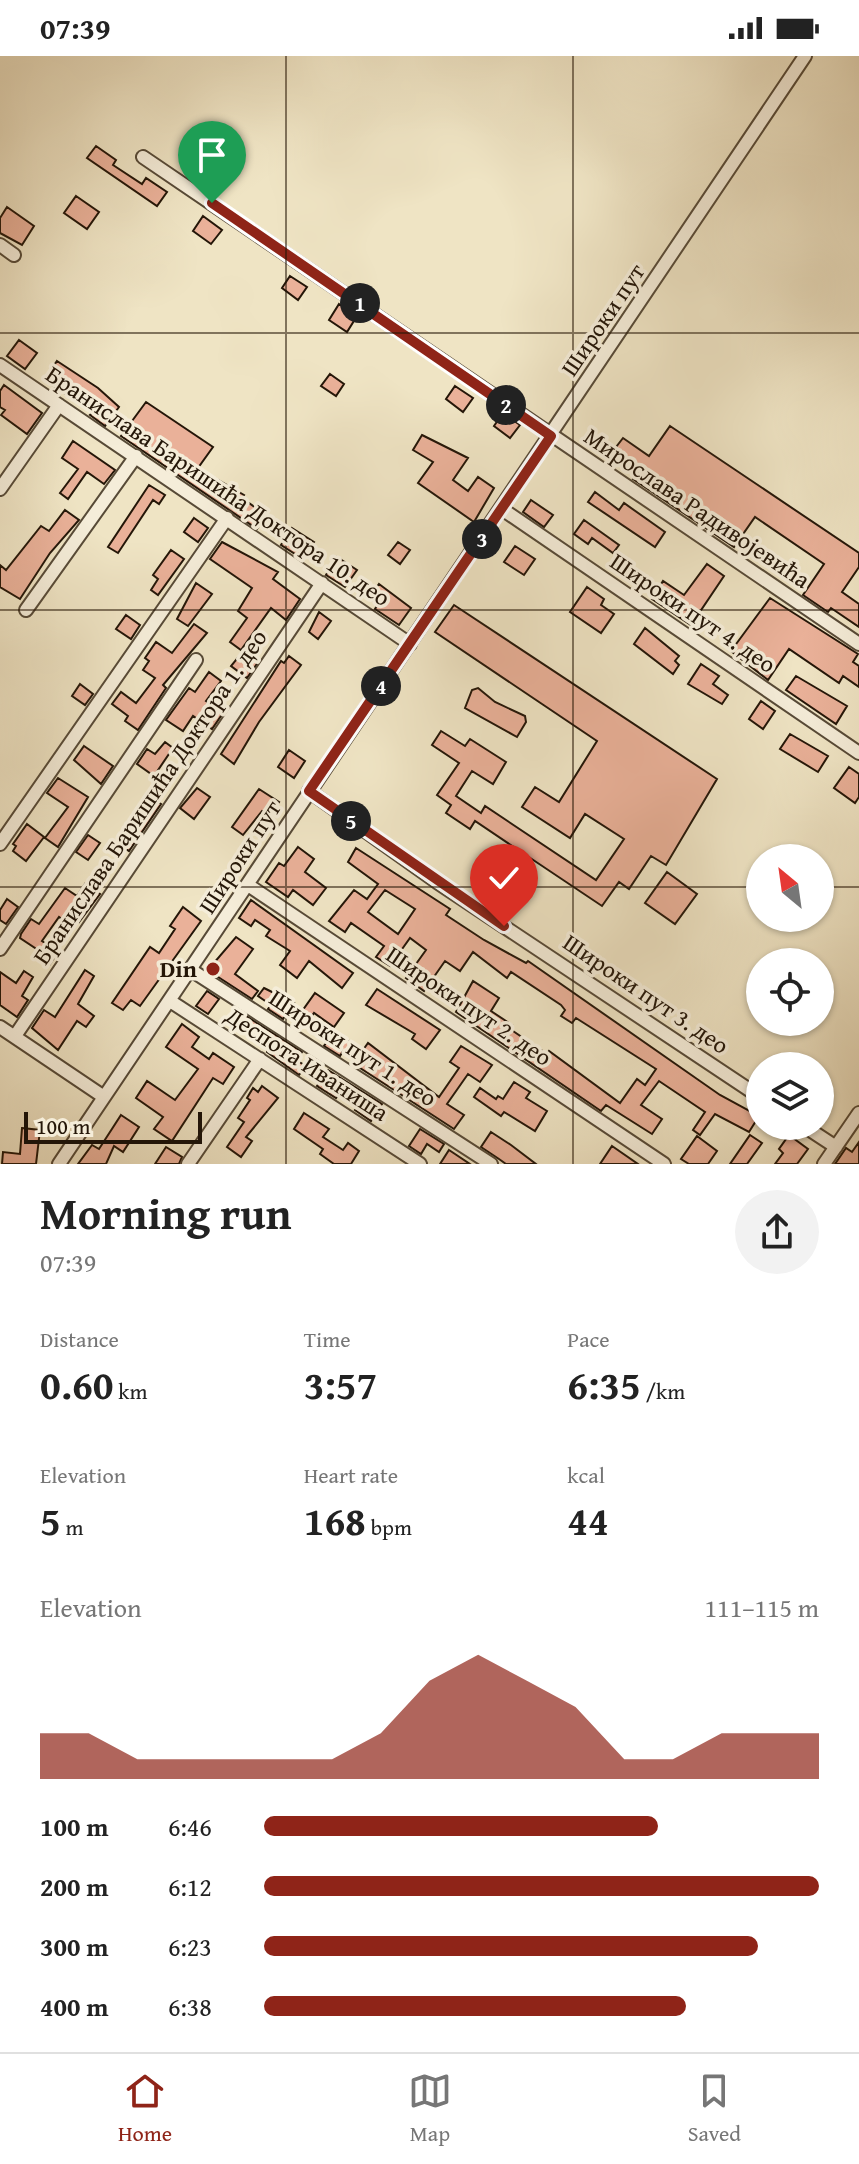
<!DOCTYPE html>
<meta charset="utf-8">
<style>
:root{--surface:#fff;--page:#f2f2f2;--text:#222;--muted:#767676;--line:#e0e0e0;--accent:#8f2418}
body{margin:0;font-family:"Gentium Book Plus",serif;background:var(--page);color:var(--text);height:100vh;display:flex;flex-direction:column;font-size:30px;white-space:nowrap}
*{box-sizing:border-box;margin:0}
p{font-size:26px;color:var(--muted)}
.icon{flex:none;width:44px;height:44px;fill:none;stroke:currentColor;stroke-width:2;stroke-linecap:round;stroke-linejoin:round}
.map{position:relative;height:1108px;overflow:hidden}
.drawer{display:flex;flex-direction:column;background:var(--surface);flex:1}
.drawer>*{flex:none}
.needle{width:52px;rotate:331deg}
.controls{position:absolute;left:746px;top:788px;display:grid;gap:16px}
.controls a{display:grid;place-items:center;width:88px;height:88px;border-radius:50%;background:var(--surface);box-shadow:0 2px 6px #0004;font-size:40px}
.scale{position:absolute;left:24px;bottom:20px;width:178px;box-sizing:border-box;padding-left:8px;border:4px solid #241608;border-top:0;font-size:22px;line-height:28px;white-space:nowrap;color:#241608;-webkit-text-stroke:6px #f5edd9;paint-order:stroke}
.pin{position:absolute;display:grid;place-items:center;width:68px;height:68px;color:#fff;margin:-82px -34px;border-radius:50% 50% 50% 0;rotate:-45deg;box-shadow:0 0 8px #0007}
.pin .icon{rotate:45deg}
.km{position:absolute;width:40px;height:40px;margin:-20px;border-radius:50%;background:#222;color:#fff;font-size:22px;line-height:40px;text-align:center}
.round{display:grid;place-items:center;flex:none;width:84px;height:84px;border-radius:42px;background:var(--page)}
.head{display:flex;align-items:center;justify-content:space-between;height:136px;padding:0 40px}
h1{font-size:44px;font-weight:800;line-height:60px}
.metrics{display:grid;grid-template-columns:repeat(3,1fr);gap:12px;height:136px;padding:8px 40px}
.metrics div{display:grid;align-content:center}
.metrics b{font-size:40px;font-weight:800}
.metrics small{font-size:22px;font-weight:400}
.metrics p{font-size:22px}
.chart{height:224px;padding:16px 40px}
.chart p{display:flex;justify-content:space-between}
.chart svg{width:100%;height:144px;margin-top:8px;fill:var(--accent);opacity:.7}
ul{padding:0 40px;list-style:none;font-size:26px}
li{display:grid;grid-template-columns:128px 96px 1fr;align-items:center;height:60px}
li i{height:20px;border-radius:10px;background:var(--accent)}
.status{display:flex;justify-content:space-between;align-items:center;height:56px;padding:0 40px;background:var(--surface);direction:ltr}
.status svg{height:22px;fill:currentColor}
.tab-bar{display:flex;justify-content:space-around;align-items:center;height:112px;border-top:2px solid var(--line);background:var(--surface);font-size:22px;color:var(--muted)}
.tab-bar a{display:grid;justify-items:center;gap:4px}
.tab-bar .active{color:var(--accent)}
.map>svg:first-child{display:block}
.building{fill:#eab199;stroke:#241608;stroke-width:2;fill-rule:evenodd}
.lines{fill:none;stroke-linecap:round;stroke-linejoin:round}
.street-casing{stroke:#574a37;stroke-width:16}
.street{stroke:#f5edd9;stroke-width:12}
.route-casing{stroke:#fff;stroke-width:16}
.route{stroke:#8f2418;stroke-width:10}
.grid{fill:none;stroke:#241608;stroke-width:2;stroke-opacity:0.55}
.poi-dot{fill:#8f2418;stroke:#f5edd9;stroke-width:3}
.labels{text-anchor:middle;stroke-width:7;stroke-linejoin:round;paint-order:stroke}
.street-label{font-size:24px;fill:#241608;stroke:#f5edd9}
.poi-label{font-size:24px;font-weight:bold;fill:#241608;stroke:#f5edd9;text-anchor:end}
</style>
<div class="status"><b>07:39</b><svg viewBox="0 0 49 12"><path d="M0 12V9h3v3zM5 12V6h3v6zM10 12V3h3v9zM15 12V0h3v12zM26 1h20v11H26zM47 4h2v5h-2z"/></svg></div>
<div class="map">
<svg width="859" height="1108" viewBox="0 0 859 1108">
<rect width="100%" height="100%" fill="#efe4c4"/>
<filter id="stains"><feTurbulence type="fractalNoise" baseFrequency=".0025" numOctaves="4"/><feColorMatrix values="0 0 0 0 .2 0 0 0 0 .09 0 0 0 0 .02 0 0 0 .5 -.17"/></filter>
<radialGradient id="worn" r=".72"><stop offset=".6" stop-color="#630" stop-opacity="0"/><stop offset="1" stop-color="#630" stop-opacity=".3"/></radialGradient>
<path class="building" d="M96,90L116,104L113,109L142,128L146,122L167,136L157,150L87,102Z
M76,140L99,156L87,173L64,157Z
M7,151L34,170L22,189L0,177V162Z
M203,160L222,174L211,188L193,175Z
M290,220L307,231L298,244L282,232Z
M339,248L357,260L347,276L329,264Z
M19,284L37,297L25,313L7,300Z
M57,305L98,332L119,351L105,370L90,359L93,356L44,324Z
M330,318L344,328L336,340L321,330Z
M4,329L42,357L27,378L1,359L5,354L0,351V335Z
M455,330L473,342L463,356L446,343Z
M146,346L213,391L198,412L244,439L242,442L267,460L257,473L121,380Z
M503,357L520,369L510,382L494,370Z
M670,370L859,497V511L842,536L859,548V571L831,552L828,556L803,539L824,508L755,461L734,491L633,423L640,414L613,395L623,382L649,400Z
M422,379L468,402L453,424L468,435L478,421L494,432L474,466L418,427L433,406L413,394Z
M73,385L115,414L104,428L87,416L68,443L60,437L78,413L62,402Z
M149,429L165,439L159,448L153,444L118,497L108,491Z
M595,436L619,454L624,447L665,476L655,491L588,446Z
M531,444L553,459L544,471L523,456Z
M65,454L79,464L50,497L20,543L0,531V509L6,514L41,470L49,475Z
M194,462L208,472L198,486L184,476Z
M584,464L619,489L613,497L592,482L588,488L574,478Z
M292,472L314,486L303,503L281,489Z
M222,486L278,516L273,523L300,543L286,564L271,552L241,594L230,586L247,562L238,555L252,532L210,503Z
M398,486L410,494L400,508L388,499Z
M515,490L535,503L524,519L504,506Z
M171,494L184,503L158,539L151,534L158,523L153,519Z
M337,501L357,514L345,531L326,519Z
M707,508L724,520L691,569L652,543L663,525L684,539Z
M196,527L212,538L188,570L177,563Z
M379,528L411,552L399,569L375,553L378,548L369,542Z
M587,531L604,543L601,549L614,558L601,577L570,556Z
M770,542L858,598L853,606L859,610V631L843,620L839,627L789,593L768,624L731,595Z
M454,549L717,723L666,809L651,800L629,833L619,826L602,850L475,765L470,773L446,757L451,749L437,739L459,707L432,689L441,675L465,690L470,683L506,706L493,728L472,715L456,740L481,757L485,750L596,824L624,783L585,758L570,782L522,751L535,731L559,746L597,685L435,576Z
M319,556L331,565L318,583L309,576Z
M126,559L140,569L131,583L116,573Z
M194,568L207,577L163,629L166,632L138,674L125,665L128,660L112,648L121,636L136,647L155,622L143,614L149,605L145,602L156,586L172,597Z
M645,572L679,600L675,605L679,609L673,618L634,588Z
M244,594L259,605L247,622L231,610Z
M289,600L301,609L259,666L234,708L221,698L281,605L284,607Z
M701,608L719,620L713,628L728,639L722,648L688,628Z
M209,616L221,625L206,645L223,657L212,673L193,660L183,675L166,664L189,632L195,636Z
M796,620L847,650L836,668L786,634Z
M80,628L93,638L85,649L72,640Z
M478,632L495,646L525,660L526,666L517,681L465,652L472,634Z
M761,645L775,655L763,673L749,663Z
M790,678L828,700L818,716L780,693Z
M165,686L173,692L154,720L137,708L147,693L155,698Z
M84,690L113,710L101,728L74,704Z
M289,694L305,705L294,722L278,711Z
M849,711L859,718V741L855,747L834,732Z
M58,722L88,741L58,791L45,782L68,751L47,737Z
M197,732L210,741L194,763L180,752Z
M259,733L279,746L269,760L262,755L243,779L232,771Z
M148,740L161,748L129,795L116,786Z
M27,768L44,781L26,805L13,795L16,790L13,788Z
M88,779L100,787L88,804L76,796Z
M298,791L314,803L305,816L326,832L313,849L293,834L288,841L266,826L279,807L284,810Z
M356,792L450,853L446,859L484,884L526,907L528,905L720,1039L759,1060L749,1076L715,1058L700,1079L693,1074L705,1056L659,1025L641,1049L662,1063L652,1078L606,1049L601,1055L456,956L473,925L499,942L491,955L512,969L510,973L547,998L549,995L620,1047L637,1023L645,1029L656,1013L576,962L572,967L561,960L565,954L561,949L511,916L507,922L473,896L460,915L445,905L424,935L406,922L426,894L410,882L390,910L376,901L384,890L351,867L345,876L329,865L354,834L367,843L378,828L348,806ZM385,834L415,853L398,878L368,856Z
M667,816L697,838L675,868L645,847Z
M85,828L100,838L79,866L74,862L70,869L59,861L42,885L58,896L50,908L38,900L41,896L20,882L21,878L31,863L39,868L65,832L77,840Z
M7,843L18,851L6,868L0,864V854Z
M251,844L353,917L342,932L309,905L297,922L280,909L290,895L266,880L270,874L255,864L251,870L239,862Z
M183,851L201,865L140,950L131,944L123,954L112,947L150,891L159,897L175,873L170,870Z
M236,881L253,893L235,918L258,935L252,943L212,917L216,910L213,908Z
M85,914L94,920L78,948L94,960L86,971L77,965L58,994L32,972L44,954L55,961Z
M24,915L33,921L22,940L28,944L17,961L0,949V916L16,927Z
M264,932L294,947L283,963L268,953L271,949L258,940Z
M377,933L440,974L426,993L412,983L415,978L366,949Z
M207,935L219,943L208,958L196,950Z
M315,937L344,957L334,971L314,957L309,964L300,958Z
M243,958L302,996L296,1004L306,1010L299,1019L267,996L270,991L234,970Z
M182,968L199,981L192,991L209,1003L213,997L234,1011L223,1028L213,1022L172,1085L154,1073L163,1061L136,1042L147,1025L175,1044L198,1013L166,991Z
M334,975L363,994L368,987L439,1041L459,1012L450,1006L461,990L492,1009L480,1026L468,1018L447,1048L464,1059L454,1073L357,1010L359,1007L343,995L340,1000L324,990Z
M328,1014L382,1048L371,1065L355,1054L362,1045L343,1031L336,1042L317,1030Z
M514,1026L530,1036L526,1042L547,1055L535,1075L504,1056L501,1060L474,1041L480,1032L496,1043L498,1040L503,1043Z
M262,1030L278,1042L246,1081L252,1085L241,1101L227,1091L244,1066L238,1062L250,1044L247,1042L253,1032L258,1036Z
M304,1057L329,1073L323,1081L343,1094L348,1087L359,1095L351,1108H334L320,1098L323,1093L294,1073Z
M121,1059L139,1071L123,1096L114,1090L106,1108H78L92,1089L99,1093Z
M22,1072L40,1074L36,1108H2L3,1096L20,1098Z
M420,1073L444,1088L439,1096L427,1088L421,1098L409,1090Z
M491,1076L511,1089L536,1108H506L499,1103L481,1091Z
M750,1079L762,1087L747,1108H730Z
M789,1079L808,1093L797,1108H775L783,1097L779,1093Z
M697,1080L717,1095L708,1108H689L681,1103Z
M859,1086V1108H835L846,1092L852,1096Z
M612,1090L638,1108H600Z
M166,1091L182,1101L179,1108H155Z
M449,1094L470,1108H440Z"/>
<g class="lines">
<defs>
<path id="street" d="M143,101L859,588
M0,189L14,199
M0,309L410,588
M0,433L59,349
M502,453L859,697
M26,554L136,400
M309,735L437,826L760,1041
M0,788L227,462
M248,829L664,1108
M0,893L196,604
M191,914L491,1108
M170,945L420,1108
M0,971L104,1041
M15,980L322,527
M804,1070L836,1091
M59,1108L805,0
M188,1108L260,1003
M824,1108L859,1057"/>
</defs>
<use href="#street" class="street-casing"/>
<use href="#street" class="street"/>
</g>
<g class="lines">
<defs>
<path id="route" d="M212,147L551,380L309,735L504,870"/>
</defs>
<use href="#route" class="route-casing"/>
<use href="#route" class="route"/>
</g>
<path class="grid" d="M286,0V1108M573,0V1108M0,277H859M0,554H859M0,831H760M820,831H859"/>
<circle class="poi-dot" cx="213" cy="913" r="8"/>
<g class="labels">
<g class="street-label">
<text transform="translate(603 264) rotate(-56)" y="8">Широки пут</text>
<text transform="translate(218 430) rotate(34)" y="8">Бранислава Баришића Доктора 10. део</text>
<text transform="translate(697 452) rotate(34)" y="8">Мирослава Радивојевића</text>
<text transform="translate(693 557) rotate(34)" y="8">Широки пут 4. део</text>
<text transform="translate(150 741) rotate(-56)" y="8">Бранислава Баришића Доктора 1. део</text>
<text transform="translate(240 801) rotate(-57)" y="8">Широки пут</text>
<text transform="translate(646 938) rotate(34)" y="8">Широки пут 3. део</text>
<text transform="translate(469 950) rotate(34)" y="8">Широки пут 2. део</text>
<text transform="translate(353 992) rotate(33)" y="8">Широки пут 1. део</text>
<text transform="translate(307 1008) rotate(33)" y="8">Деспота Иваниша</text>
</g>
<g class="poi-label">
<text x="197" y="921">Din</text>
</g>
</g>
<rect width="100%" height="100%" filter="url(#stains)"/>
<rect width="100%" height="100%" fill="url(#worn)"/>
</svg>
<div class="controls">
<a><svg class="needle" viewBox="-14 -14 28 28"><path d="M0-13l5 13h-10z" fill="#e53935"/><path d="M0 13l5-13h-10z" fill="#767676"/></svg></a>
<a><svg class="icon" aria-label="locate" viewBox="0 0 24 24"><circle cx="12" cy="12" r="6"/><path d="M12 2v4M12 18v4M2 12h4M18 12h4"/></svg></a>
<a><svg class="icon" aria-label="layers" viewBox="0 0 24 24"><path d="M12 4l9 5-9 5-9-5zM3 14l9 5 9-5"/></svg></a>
</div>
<div class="scale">100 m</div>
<div class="pin" style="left:212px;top:147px;background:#1e9e55"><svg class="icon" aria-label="arrive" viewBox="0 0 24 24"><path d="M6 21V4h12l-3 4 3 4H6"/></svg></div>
<div class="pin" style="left:504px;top:870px;background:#d93025"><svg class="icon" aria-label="check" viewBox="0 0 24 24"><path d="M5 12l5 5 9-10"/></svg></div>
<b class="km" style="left:360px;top:247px">1</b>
<b class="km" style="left:506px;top:349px">2</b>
<b class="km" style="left:482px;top:483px">3</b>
<b class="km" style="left:381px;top:630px">4</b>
<b class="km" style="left:351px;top:765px">5</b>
</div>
<section class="drawer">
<div class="head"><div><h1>Morning run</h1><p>07:39</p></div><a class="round"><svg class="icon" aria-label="share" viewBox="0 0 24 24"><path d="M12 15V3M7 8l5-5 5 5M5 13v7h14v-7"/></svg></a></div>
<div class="metrics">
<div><p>Distance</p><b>0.60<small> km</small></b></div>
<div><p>Time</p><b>3:57</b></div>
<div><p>Pace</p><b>6:35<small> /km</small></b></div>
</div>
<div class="metrics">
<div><p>Elevation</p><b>5<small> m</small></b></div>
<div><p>Heart rate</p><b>168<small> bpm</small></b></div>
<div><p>kcal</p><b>44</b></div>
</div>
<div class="chart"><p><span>Elevation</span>111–115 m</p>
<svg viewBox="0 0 160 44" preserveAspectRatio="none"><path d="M0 44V30L10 30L20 38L30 38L40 38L50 38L60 38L70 30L80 14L90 6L100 14L110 22L120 38L130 38L140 30L150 30L160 30V44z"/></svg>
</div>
<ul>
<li><b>100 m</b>6:46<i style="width:71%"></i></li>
<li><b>200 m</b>6:12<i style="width:100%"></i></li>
<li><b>300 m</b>6:23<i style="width:89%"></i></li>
<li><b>400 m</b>6:38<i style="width:76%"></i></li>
</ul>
</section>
<nav class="tab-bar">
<a class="active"><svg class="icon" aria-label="home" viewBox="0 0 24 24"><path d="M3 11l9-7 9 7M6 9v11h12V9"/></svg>Home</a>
<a><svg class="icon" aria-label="map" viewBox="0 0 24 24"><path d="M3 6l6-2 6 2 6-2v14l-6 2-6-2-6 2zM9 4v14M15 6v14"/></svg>Map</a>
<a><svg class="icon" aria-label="saved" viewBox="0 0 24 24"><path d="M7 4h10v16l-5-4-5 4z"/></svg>Saved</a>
</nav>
